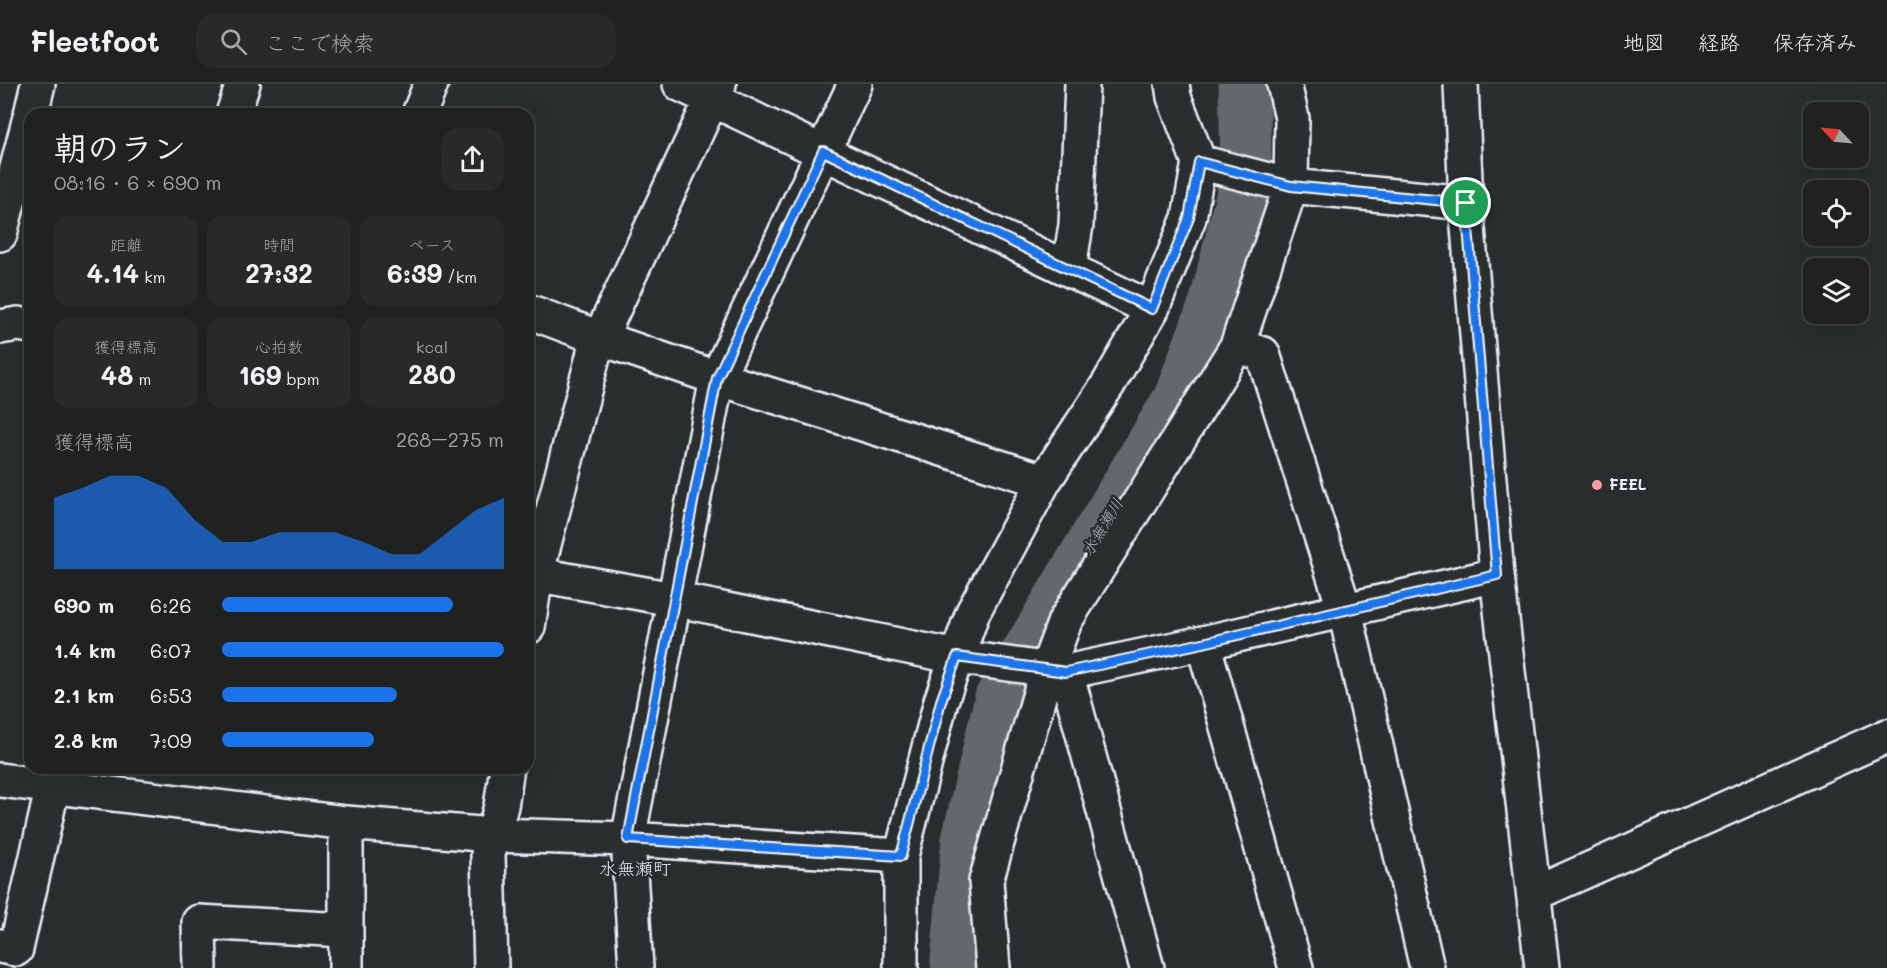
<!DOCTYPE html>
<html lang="ja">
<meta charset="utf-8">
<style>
:root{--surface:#202222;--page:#282a2a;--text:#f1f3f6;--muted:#a2a4a5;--line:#3d3f40;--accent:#1a73e8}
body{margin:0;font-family:Mali,"Klee One",sans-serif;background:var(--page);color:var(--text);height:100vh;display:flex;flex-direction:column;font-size:22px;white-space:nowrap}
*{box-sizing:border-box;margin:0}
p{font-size:20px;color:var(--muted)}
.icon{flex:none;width:33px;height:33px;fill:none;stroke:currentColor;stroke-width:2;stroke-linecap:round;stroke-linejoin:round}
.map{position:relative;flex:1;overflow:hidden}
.sheet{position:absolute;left:24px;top:24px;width:510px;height:666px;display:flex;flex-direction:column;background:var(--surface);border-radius:18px;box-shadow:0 6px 24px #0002,0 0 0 2px var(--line)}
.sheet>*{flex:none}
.needle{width:39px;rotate:296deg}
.tools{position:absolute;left:1803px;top:18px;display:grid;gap:12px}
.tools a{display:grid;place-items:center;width:66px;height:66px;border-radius:12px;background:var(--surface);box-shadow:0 6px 24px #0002,0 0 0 2px var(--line);font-size:30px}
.pin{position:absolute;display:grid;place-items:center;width:51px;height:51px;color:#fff;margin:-26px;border:3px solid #fff;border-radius:50%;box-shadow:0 2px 6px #0007}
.round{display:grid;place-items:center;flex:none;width:63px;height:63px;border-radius:18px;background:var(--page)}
.summary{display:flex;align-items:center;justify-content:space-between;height:102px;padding:0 30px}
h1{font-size:33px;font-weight:700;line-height:45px}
.stats{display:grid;grid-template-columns:repeat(3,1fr);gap:9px;height:102px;padding:6px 30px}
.stats div{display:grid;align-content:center;border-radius:15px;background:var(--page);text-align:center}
.stats b{font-size:26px;font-weight:700}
.stats small{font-size:16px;font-weight:400}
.stats p{font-size:16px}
.chart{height:168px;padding:12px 30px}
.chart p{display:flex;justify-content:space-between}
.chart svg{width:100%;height:108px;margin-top:6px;fill:var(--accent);opacity:.7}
ul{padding:0 30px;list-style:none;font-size:20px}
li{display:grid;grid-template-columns:96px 72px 1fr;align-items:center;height:45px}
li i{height:15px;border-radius:8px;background:var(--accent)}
header{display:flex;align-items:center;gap:36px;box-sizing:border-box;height:84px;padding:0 30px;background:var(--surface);border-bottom:2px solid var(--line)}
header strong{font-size:28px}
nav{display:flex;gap:33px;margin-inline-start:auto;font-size:21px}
.search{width:420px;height:54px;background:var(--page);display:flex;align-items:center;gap:15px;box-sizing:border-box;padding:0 21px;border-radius:18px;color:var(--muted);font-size:22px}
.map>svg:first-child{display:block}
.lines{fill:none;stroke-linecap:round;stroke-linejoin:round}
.river{stroke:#63686b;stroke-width:51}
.street-casing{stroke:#e8f1f8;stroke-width:38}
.secondary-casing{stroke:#e8f1f8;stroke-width:38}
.street{stroke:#2a2d2e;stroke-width:33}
.secondary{stroke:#2a2d2e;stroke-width:33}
.route-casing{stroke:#fff;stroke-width:12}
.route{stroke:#1a73e8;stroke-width:8}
.poi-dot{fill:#ff9aa2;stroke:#2a2d2e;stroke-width:2}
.labels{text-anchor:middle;stroke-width:5;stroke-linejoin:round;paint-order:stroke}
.poi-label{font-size:15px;font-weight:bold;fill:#e8f1f8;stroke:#2a2d2e;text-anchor:start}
.water-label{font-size:16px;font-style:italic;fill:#acb3b9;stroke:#2a2d2e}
.quarter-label{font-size:18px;fill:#e8f1f8;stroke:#2a2d2e}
</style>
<header>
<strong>Fleetfoot</strong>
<div class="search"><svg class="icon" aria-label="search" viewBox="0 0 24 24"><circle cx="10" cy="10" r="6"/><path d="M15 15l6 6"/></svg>ここで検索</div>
<nav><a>地図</a><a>経路</a><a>保存済み</a></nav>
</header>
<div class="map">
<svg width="1887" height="884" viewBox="0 0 1887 884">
<rect width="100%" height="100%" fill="#2a2d2e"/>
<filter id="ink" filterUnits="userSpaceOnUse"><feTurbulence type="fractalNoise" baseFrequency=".0167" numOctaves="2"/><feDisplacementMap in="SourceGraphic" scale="12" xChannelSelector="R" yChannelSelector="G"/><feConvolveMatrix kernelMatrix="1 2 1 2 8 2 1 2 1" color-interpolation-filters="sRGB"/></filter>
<g filter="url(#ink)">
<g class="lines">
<path class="river" d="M957,884L956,877L967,756L1000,614L1179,314L1215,218L1242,109L1246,77L1244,0"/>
<defs>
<path id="street" d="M680,0L1152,225
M719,0L600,254L717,294L1044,397
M31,30L38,0
M233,30L243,0
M419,30L431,0
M1199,78L1291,102L1466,119
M0,150L30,33
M1069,184L1076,141L1082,0
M528,227L600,254L595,265L536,491L528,543
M1237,262L1263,270L1345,527L1427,884
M1203,559L1296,884
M1066,588L1147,884
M0,696L346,739L492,751L628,755L901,772
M1534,810L1887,652
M0,862L16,865L57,684
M200,884L199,838L345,846
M346,884V739
M491,884L488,770L501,722L507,684
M636,884L628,755L717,294L855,0
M901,884V772L941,617L973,528L1044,397L1109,299L1152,225L1189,134L1199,78L1174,13L1172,0
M993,884L986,797L1047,585L1065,537L1237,262L1291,102L1292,34L1284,0"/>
<path id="secondary" d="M1461,0L1466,119L1497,491L1542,884
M0,243L18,240L30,242
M528,489L673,515L957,573L1066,588L1203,559L1497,491"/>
</defs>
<use href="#street" class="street-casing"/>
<use href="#secondary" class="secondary-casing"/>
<use href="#street" class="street"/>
<use href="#secondary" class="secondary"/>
</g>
</g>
<g class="lines" filter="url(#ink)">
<defs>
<path id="route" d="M823,67L1152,225L1189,134L1199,78L1291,102L1466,119L1497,491L1203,559L1066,588L957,573L941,617L901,772L628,755L717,294Z"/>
</defs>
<use href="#route" class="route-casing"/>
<use href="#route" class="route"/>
</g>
<circle class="poi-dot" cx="1597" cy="401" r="6"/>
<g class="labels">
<g class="poi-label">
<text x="1609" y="406">FEEL</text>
</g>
<g class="water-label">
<text transform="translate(1102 443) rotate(-59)" y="6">水無瀬川</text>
</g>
<g class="quarter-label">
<text x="635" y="791">水無瀬町</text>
</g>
</g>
</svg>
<div class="tools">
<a><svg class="needle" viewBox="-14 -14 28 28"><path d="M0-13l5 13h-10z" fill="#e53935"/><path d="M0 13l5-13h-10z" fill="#a2a4a5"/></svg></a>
<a><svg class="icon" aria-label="locate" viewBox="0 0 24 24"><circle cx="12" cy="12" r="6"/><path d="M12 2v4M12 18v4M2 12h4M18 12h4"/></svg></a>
<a><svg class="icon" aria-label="layers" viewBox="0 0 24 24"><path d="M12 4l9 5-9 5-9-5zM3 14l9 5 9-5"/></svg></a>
</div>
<div class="pin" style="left:1466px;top:119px;background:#1e9e55"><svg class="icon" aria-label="arrive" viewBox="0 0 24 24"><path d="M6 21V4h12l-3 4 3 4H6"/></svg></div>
<section class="sheet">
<div class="summary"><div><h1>朝のラン</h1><p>08:16 · 6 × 690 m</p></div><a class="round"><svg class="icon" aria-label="share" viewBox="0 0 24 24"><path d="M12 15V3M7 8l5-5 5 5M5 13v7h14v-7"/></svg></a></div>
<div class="stats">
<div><p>距離</p><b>4.14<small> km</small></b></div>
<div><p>時間</p><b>27:32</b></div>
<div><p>ペース</p><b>6:39<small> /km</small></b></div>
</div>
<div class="stats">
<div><p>獲得標高</p><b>48<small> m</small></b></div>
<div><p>心拍数</p><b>169<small> bpm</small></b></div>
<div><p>kcal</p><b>280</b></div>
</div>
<div class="chart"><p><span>獲得標高</span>268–275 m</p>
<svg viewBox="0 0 160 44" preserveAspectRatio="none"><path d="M0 44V15L10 11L20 6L30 6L40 11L50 24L60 33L70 33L80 29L90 29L100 29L110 33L120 38L130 38L140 29L150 20L160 15V44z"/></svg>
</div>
<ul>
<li><b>690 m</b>6:26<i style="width:82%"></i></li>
<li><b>1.4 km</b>6:07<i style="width:100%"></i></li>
<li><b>2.1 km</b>6:53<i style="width:62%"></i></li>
<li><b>2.8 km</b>7:09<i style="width:54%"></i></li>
</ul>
</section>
</div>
